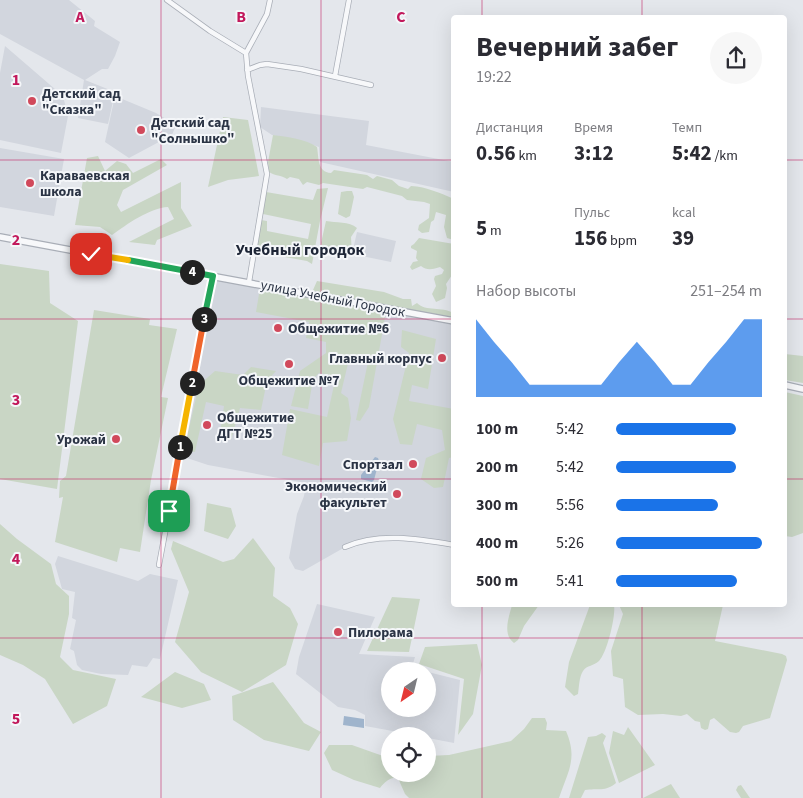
<!DOCTYPE html>
<html lang="ru">
<meta charset="utf-8">
<style>
:root{--surface:#fff;--page:#f7f7f7;--text:#2b2b33;--muted:#7c7c81;--accent:#1a73e8}
body{margin:0;font-family:"Source Sans 3",sans-serif;background:var(--page);color:var(--text);height:100vh;display:flex;flex-direction:column;font-size:19px;white-space:nowrap}
*{box-sizing:border-box;margin:0}
p{font-size:16px;color:var(--muted)}
.icon{flex:none;width:28px;height:28px;fill:none;stroke:currentColor;stroke-width:2;stroke-linecap:round;stroke-linejoin:round}
.map{position:relative;flex:1;overflow:hidden}
.sheet{position:absolute;left:451px;top:15px;width:336px;height:592px;display:flex;flex-direction:column;background:var(--surface);border-radius:5px;box-shadow:0 5px 20px #0002}
.sheet>*{flex:none}
.needle{width:32px;rotate:215deg}
.fabs{position:absolute;left:381px;top:662px;display:grid;gap:10px}
.fabs a{display:grid;place-items:center;width:55px;height:55px;border-radius:50%;background:var(--surface);box-shadow:0 5px 20px #0002;font-size:25px}
.pin{position:absolute;display:grid;place-items:center;width:42px;height:42px;color:#fff;margin:-21px;border-radius:10px;box-shadow:0 2px 8px #0006}
.km{position:absolute;width:25px;height:25px;margin:-12px;border-radius:50%;background:#222;color:#fff;font-size:14px;line-height:25px;text-align:center}
.round{display:grid;place-items:center;flex:none;width:52px;height:52px;border-radius:26px;background:var(--page)}
.summary{display:flex;align-items:center;justify-content:space-between;height:85px;padding:0 25px}
h1{font-size:28px;font-weight:700;line-height:38px}
.metrics{display:grid;grid-template-columns:repeat(3,1fr);gap:8px;height:85px;padding:5px 25px}
.metrics div{display:grid;align-content:center}
.metrics b{font-size:21px;font-weight:700}
.metrics small{font-size:14px;font-weight:400}
.metrics p{font-size:14px}
.chart{height:140px;padding:10px 25px}
.chart p{display:flex;justify-content:space-between}
.chart svg{width:100%;height:90px;margin-top:5px;fill:var(--accent);opacity:.7}
ul{padding:0 25px;list-style:none;font-size:16px}
li{display:grid;grid-template-columns:80px 60px 1fr;align-items:center;height:38px}
li i{height:12px;border-radius:6px;background:var(--accent)}
.map>svg:first-child{display:block}
.built{fill:#d2d6de}
.green{fill:#c9d6c5}
.water{fill:#9fb4cc}
.lines{fill:none;stroke-linecap:round;stroke-linejoin:round}
.minor-casing{stroke:#a9aeb7;stroke-width:6}
.tertiary-casing{stroke:#a9aeb7;stroke-width:8}
.minor{stroke:#f7f8fa;stroke-width:4.5}
.tertiary{stroke:#f7f8fa;stroke-width:5.5}
.split-1-casing{stroke:#fff;stroke-width:10}
.split-2-casing{stroke:#fff;stroke-width:10}
.split-3-casing{stroke:#fff;stroke-width:10}
.split-4-casing{stroke:#fff;stroke-width:10}
.split-5-casing{stroke:#fff;stroke-width:10}
.split-6-casing{stroke:#fff;stroke-width:10}
.split-1{stroke:#f0652b;stroke-width:6}
.split-2{stroke:#f5b400;stroke-width:6}
.split-3{stroke:#f0652b;stroke-width:6}
.split-4{stroke:#22a559;stroke-width:6}
.split-5{stroke:#22a559;stroke-width:6}
.split-6{stroke:#f5b400;stroke-width:6}
.grid{fill:none;stroke:#c2185b;stroke-width:1;stroke-opacity:0.55}
.poi-dot{fill:#d1495b;stroke:#f4f6f9;stroke-width:2}
.labels{text-anchor:middle;stroke-width:4;stroke-linejoin:round;paint-order:stroke}
.poi-label{font-size:14px;font-weight:bold;fill:#2b3445;stroke:#f4f6f9;text-anchor:start}
.street-label{font-size:14px;fill:#2b3445;stroke:#f4f6f9}
.quarter-label{font-size:16px;font-weight:bold;fill:#1d2536;stroke:#f4f6f9}
.grid-label{font-size:16px;text-anchor:middle;font-weight:bold;fill:#c2185b;stroke:#f4f6f9;stroke-width:4;stroke-linejoin:round;paint-order:stroke}
</style>
<div class="map">
<svg width="803" height="798" viewBox="0 0 803 798">
<rect width="100%" height="100%" fill="#e4e7ec"/>
<path class="built" d="M0,0H69L95,21L94,26L120,42L115,56L108,69H102L85,80L115,92L108,124L78,118L84,80L0,34Z
M5,46L63,96L68,116L61,153L0,140V73Z
M115,96L156,113L176,125L172,135L129,158L105,142Z
M261,107L369,121L366,145L454,162V192L320,162L319,147L307,143L272,135L260,127Z
M0,148L64,159L54,216L0,207Z
M357,232L396,241L391,262L352,254Z
M213,276L454,321V546L397,537L354,542L303,571L295,569L289,558L297,514L304,496L306,483L208,465L181,456Z
M58,556L138,581L150,574L178,580L160,659L153,658L147,667L132,665L128,675L101,674L82,670L77,665L74,651L70,649L76,620L72,618L75,592L62,589L55,564Z
M317,604L375,617L359,654L415,657L412,667L426,671H390V709H428V672L460,680L454,743L428,738V736H420L365,726V715L355,710L338,707L296,674L299,657Z"/>
<path class="green" d="M223,117L248,120L259,176L228,180L208,187Z
M273,135C287,137 306,139 317,147C319,158 317,172 331,173L334,170L367,175L373,179L377,176L392,180L399,186L408,189L411,186C427,187 440,193 454,199V240L447,238L444,227L446,215L436,212L434,220L431,222L429,232L422,233L418,230L419,225L429,218L430,204L424,202L407,200L402,196L367,187L363,189L323,183L319,185L307,182L303,185L299,179L290,177L287,179C281,175 275,176 269,172L268,162Z
M98,156L105,171L117,161L126,164L133,173L161,159L167,165L123,190L117,205L121,212L181,182V208L192,226L157,240L155,245L129,242L174,219L168,207C150,208 127,224 112,235L100,227L75,225L87,158Z
M328,188L320,221L312,264L307,261L257,252L261,220L267,221V231L308,239L311,224L263,214L266,192L313,200L317,189Z
M347,191H352L354,197L350,216L346,218L338,214L341,192Z
M326,221C336,223 349,221 357,228L351,237L352,255L323,249L321,243Z
M419,238L454,244V271H452V275L446,284L447,288L445,298L436,302L432,294L436,286L434,279L435,276L442,274L444,270L440,267C434,269 427,271 421,266L412,270L410,267L413,262L418,261L416,258L417,251L411,248V246L414,244Z
M0,264L49,271L50,303L78,321L57,489L0,479Z
M317,281L384,292L403,299H411L412,306L417,303C426,312 442,306 453,313L454,319L314,291L313,290Z
M260,288L386,312L369,407L360,421L356,420L369,357L350,355L341,393L348,398L351,418L347,441L323,443L319,466L282,455L290,409L327,417L336,376L319,373L313,379L308,409L291,406L300,371L326,353V342L306,338L309,322L256,312Z
M94,310L150,319L149,325L177,329L161,397L168,398L151,480L140,552L120,548L117,562L55,542L63,497L59,498L60,481L66,476Z
M402,330L436,339L428,389L412,385L409,401L454,409V457L449,458L443,487L434,488L421,479L426,458L445,450L442,430L417,424L412,445L400,444L393,419L409,353L401,347Z
M785,354L803,356V383L785,380Z
M251,367L276,371L267,381L261,410L240,408L231,440H219L224,406L206,402L195,452L184,450L199,385L215,371L243,375Z
M785,392L803,396V533L792,537L785,536Z
M207,503L231,508L236,526L228,539L204,531Z
M0,524L17,539L51,564L56,584L69,596V614L60,657L73,670L116,679L107,706L73,724L45,679L23,665L0,655Z
M253,538L275,568L273,596L290,608L298,624L286,665L242,692L201,672L175,642L189,592L171,549L173,541L223,562L234,559Z
M392,597L420,599L409,652L367,651Z
M512,605H539L524,626L518,640L514,643C502,634 509,617 512,605Z
M590,605H614C616,616 607,653 599,661C594,666 587,665 583,671C579,677 579,688 578,694L574,696L565,687L569,662Z
M619,605H723L715,641L782,654L786,656L787,660L770,718L743,726L739,732L736,733L730,732L714,718L710,720L708,729L705,730L701,728L700,722L695,721L687,714L681,716L663,714L638,715L625,707L623,679L613,676L611,651L623,614Z
M477,644L482,665L473,714L458,735L464,679L419,664L425,647Z
M175,672L204,684L211,700L182,708L141,697Z
M273,682L304,723L321,732L309,751L264,740L233,720L232,696Z
M532,718H545L547,723L546,730L566,731C578,759 568,771 559,798H409L405,794L398,778C390,777 385,782 380,788L354,780L332,770L324,753L329,745H352L383,756H390V774H428V756L449,755L511,741L524,729Z
M628,727L655,765L619,783L609,753L613,731L624,735Z
M602,733L606,736L603,743L616,783C606,792 597,788 585,790L581,798H569L588,737L596,736Z
M671,784L680,798H643Z
M741,785L750,798H741L736,790L738,786Z"/>
<path class="water" d="M375,457L378,458L379,461L374,480L372,482L361,479V475Z
M344,716L364,719V728L343,725Z"/>
<g class="lines">
<defs>
<path id="minor" d="M167,0L210,31L246,53
M247,70L260,65L267,64L301,69L371,85
M335,76L349,0
M249,282L267,174L248,76L246,53L267,14L270,0
M345,547C379,532 419,539 454,545
M159,565L213,276"/>
<path id="tertiary" d="M0,237L454,321
M785,385L803,389"/>
</defs>
<use href="#minor" class="minor-casing"/>
<use href="#tertiary" class="tertiary-casing"/>
<use href="#minor" class="minor"/>
<use href="#tertiary" class="tertiary"/>
</g>
<g class="lines">
<defs>
<path id="split-1" d="M169,511L180,447"/>
<path id="split-2" d="M180,447L192,383"/>
<path id="split-3" d="M192,383L204,319"/>
<path id="split-4" d="M192,272L213,276L204,319"/>
<path id="split-5" d="M128,260L192,272"/>
<path id="split-6" d="M91,254L128,260"/>
</defs>
<use href="#split-1" class="split-1-casing"/>
<use href="#split-2" class="split-2-casing"/>
<use href="#split-3" class="split-3-casing"/>
<use href="#split-4" class="split-4-casing"/>
<use href="#split-5" class="split-5-casing"/>
<use href="#split-6" class="split-6-casing"/>
<use href="#split-1" class="split-1"/>
<use href="#split-2" class="split-2"/>
<use href="#split-3" class="split-3"/>
<use href="#split-4" class="split-4"/>
<use href="#split-5" class="split-5"/>
<use href="#split-6" class="split-6"/>
</g>
<path class="grid" d="M161,0V798M321,0V798M482,0V18M642,0V18M0,160H454M785,160H803M0,319H454M785,319H803M0,479H454M785,479H803M482,605V798M642,605V798M0,638H803"/>
<g class="poi-dot">
<circle cx="32" cy="101" r="5"/>
<circle cx="141" cy="130" r="5"/>
<circle cx="30" cy="183" r="5"/>
<circle cx="278" cy="328" r="5"/>
<circle cx="442" cy="358" r="5"/>
<circle cx="289" cy="364" r="5"/>
<circle cx="207" cy="425" r="5"/>
<circle cx="116" cy="439" r="5"/>
<circle cx="413" cy="464" r="5"/>
<circle cx="397" cy="494" r="5"/>
<circle cx="338" cy="632" r="5"/>
</g>
<g class="labels">
<g class="poi-label">
<text x="42" y="98">Детский сад<tspan x="42" dy="16">"Сказка"</tspan></text>
<text x="151" y="127">Детский сад<tspan x="151" dy="16">"Солнышко"</tspan></text>
<text x="40" y="180">Караваевская<tspan x="40" dy="16">школа</tspan></text>
<text x="288" y="333">Общежитие №6</text>
<text x="432" y="363" text-anchor="end">Главный корпус</text>
<text x="289" y="385" text-anchor="middle">Общежитие №7</text>
<text x="217" y="422">Общежитие<tspan x="217" dy="16">ДГТ №25</tspan></text>
<text x="106" y="444" text-anchor="end">Урожай</text>
<text x="403" y="469" text-anchor="end">Спортзал</text>
<text x="387" y="491" text-anchor="end">Экономический<tspan x="387" dy="16">факультет</tspan></text>
<text x="348" y="637">Пилорама</text>
</g>
<g class="street-label">
<text transform="translate(333 298) rotate(11)" y="5">улица Учебный Городок</text>
</g>
<g class="quarter-label">
<text x="300" y="255">Учебный городок</text>
</g>
</g>
<g class="grid-label">
<text x="80" y="22">A</text>
<text x="241" y="22">B</text>
<text x="401" y="22">C</text>
<text x="16" y="85">1</text>
<text x="16" y="245">2</text>
<text x="16" y="405">3</text>
<text x="16" y="564">4</text>
<text x="16" y="724">5</text>
</g>
</svg>
<div class="fabs">
<a><svg class="needle" viewBox="-14 -14 28 28"><path d="M0-13l5 13h-10z" fill="#e53935"/><path d="M0 13l5-13h-10z" fill="#7c7c81"/></svg></a>
<a><svg class="icon" aria-label="locate" viewBox="0 0 24 24"><circle cx="12" cy="12" r="6"/><path d="M12 2v4M12 18v4M2 12h4M18 12h4"/></svg></a>
</div>
<div class="pin" style="left:169px;top:511px;background:#1e9e55"><svg class="icon" aria-label="arrive" viewBox="0 0 24 24"><path d="M6 21V4h12l-3 4 3 4H6"/></svg></div>
<div class="pin" style="left:91px;top:254px;background:#d93025"><svg class="icon" aria-label="check" viewBox="0 0 24 24"><path d="M5 12l5 5 9-10"/></svg></div>
<b class="km" style="left:180px;top:447px">1</b>
<b class="km" style="left:192px;top:383px">2</b>
<b class="km" style="left:204px;top:319px">3</b>
<b class="km" style="left:192px;top:272px">4</b>
<section class="sheet">
<div class="summary"><div><h1>Вечерний забег</h1><p>19:22</p></div><a class="round"><svg class="icon" aria-label="share" viewBox="0 0 24 24"><path d="M12 15V3M7 8l5-5 5 5M5 13v7h14v-7"/></svg></a></div>
<div class="metrics">
<div><p>Дистанция</p><b>0.56<small> km</small></b></div>
<div><p>Время</p><b>3:12</b></div>
<div><p>Темп</p><b>5:42<small> /km</small></b></div>
</div>
<div class="metrics">
<div><b>5<small> m</small></b></div>
<div><p>Пульс</p><b>156<small> bpm</small></b></div>
<div><p>kcal</p><b>39</b></div>
</div>
<div class="chart"><p><span>Набор высоты</span>251–254 m</p>
<svg viewBox="0 0 160 44" preserveAspectRatio="none"><path d="M0 44V6L10 17L20 27L30 38L40 38L50 38L60 38L70 38L80 27L90 17L100 27L110 38L120 38L130 27L140 17L150 6L160 6V44z"/></svg>
</div>
<ul>
<li><b>100 m</b>5:42<i style="width:82%"></i></li>
<li><b>200 m</b>5:42<i style="width:82%"></i></li>
<li><b>300 m</b>5:56<i style="width:70%"></i></li>
<li><b>400 m</b>5:26<i style="width:100%"></i></li>
<li><b>500 m</b>5:41<i style="width:83%"></i></li>
</ul>
</section>
</div>
